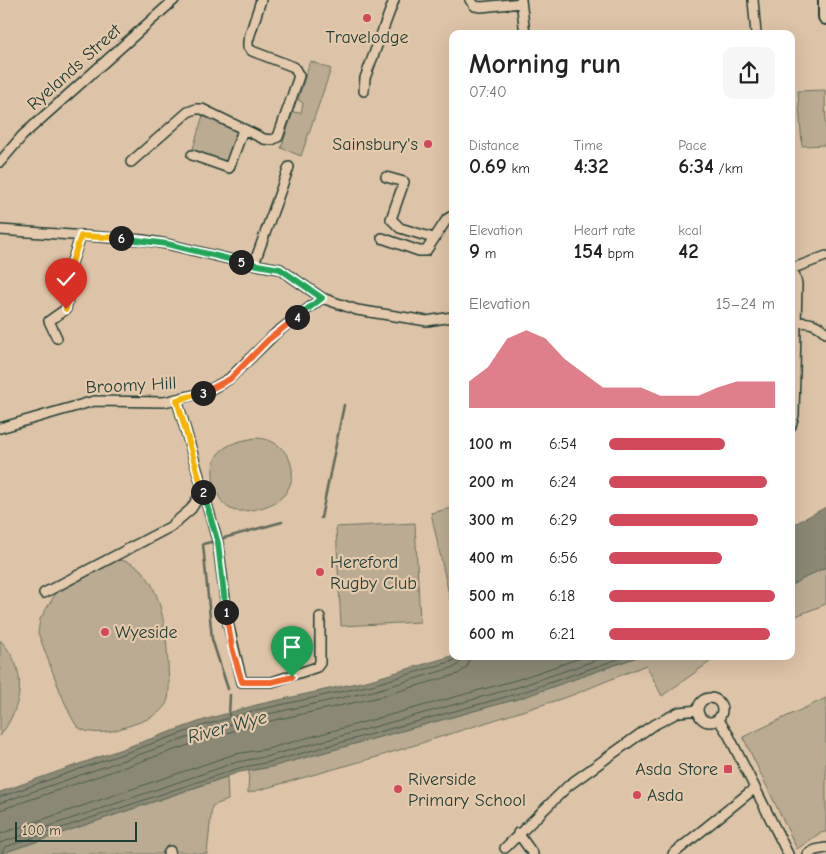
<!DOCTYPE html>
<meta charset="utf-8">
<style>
:root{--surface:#fff;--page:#f6f6f6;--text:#222;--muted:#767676;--accent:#d1495b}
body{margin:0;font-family:"Comic Neue",sans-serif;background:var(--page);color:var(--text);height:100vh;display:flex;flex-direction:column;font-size:19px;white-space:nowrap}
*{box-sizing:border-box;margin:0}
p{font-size:16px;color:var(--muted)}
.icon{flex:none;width:28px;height:28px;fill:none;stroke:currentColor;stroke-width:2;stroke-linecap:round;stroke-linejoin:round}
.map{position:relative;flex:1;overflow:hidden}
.panel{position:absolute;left:449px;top:30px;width:346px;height:630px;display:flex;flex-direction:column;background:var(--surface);border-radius:10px;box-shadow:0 5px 20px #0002}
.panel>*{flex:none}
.scale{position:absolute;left:15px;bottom:12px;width:122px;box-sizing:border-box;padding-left:5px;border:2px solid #1f3d34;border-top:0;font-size:14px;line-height:18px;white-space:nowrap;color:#1f3d34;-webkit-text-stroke:4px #e5c9ac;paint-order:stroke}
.pin{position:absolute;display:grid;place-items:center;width:42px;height:42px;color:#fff;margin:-51px -21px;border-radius:50% 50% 50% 0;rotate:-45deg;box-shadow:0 0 5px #0007}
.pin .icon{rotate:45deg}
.km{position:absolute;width:25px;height:25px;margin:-12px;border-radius:50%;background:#222;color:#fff;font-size:14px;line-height:25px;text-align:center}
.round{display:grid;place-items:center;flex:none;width:52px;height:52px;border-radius:10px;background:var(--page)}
.overview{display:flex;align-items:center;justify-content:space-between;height:85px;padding:0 20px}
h1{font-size:28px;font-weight:800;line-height:38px}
.stats{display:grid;grid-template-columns:repeat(3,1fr);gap:8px;height:85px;padding:5px 20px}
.stats div{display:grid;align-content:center}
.stats b{font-size:21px;font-weight:800}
.stats small{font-size:14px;font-weight:400}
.stats p{font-size:14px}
.chart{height:140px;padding:10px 20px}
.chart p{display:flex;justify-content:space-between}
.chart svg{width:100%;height:90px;margin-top:5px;fill:var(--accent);opacity:.7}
ul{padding:0 20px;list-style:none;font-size:16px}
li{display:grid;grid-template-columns:80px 60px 1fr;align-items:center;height:38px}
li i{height:12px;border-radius:6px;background:var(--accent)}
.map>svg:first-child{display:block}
.green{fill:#baab92;stroke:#6c7463}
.water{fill:#8b8975;stroke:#606b5b}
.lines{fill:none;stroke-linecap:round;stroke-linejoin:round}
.shore{stroke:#4a5b4e;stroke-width:1}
.stream{stroke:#606b5b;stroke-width:2.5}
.minor-casing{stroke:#1f3d34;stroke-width:12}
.highway-casing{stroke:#1f3d34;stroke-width:18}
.minor{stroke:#e5c9ac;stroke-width:9}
.highway{stroke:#e5c9ac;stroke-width:14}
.split-1-casing{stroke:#fff;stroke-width:10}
.split-2-casing{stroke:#fff;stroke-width:10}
.split-3-casing{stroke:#fff;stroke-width:10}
.split-4-casing{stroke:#fff;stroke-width:10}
.split-5-casing{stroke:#fff;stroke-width:10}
.split-6-casing{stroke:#fff;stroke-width:10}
.split-7-casing{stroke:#fff;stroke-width:10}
.split-1{stroke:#f0652b;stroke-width:6}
.split-2{stroke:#22a559;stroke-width:6}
.split-3{stroke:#f5b400;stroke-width:6}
.split-4{stroke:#f0652b;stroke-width:6}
.split-5{stroke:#22a559;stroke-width:6}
.split-6{stroke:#22a559;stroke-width:6}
.split-7{stroke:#f5b400;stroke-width:6}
.poi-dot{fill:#d1495b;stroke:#e5c9ac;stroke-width:2}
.labels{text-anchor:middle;stroke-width:4.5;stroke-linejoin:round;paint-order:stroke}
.poi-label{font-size:18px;fill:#1f3d34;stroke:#e5c9ac;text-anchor:start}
.street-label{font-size:18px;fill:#1f3d34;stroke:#e5c9ac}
.water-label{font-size:19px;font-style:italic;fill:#2a453a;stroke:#e5c9ac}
</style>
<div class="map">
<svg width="826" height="854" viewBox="0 0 826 854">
<rect width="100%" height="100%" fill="#ddc3a7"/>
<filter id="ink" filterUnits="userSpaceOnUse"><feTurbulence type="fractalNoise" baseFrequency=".02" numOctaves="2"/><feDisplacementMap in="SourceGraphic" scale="10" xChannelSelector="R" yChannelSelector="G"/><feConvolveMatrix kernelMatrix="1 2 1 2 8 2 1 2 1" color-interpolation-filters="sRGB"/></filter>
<g filter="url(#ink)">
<path class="green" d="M310,61L331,69L301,156L281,148L293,112L301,113L303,103L298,100Z
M825,90L826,145L802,146L798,91Z
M203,115L235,128L236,132L228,159L223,162L192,152Z
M256,438C285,438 304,471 284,495C275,506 251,512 238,511C216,510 206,469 218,454C227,443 243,440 256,438Z
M452,508V608L431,513Z
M415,523L420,622L341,626L336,527Z
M114,560C161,559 166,631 168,664C168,675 171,692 167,702C160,718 134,724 119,729C108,733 87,735 78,727C68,718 45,650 38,633L40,619L58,590Z
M826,567V604L791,618V585Z
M0,640C29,670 23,705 0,736Z
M640,656H718L662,696L646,665L570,696L377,757L248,793L249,771L271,767L521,698Z
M826,698V832L820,833L797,849L743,737Z
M227,777L228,800L212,806L207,854C194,854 173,849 162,854H0Z"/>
<path class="water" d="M826,507V567L791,585V526Z
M452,656H640L521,698L271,767L240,772L0,854V792L204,720L256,705L370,680Z"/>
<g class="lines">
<path class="shore" d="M0,797L205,725L257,710L372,685L453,661L457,656
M0,803L207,731L259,716L373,691L455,667L460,663L464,656
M0,810L209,738L261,723L375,698L458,674L467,667L471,656
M0,834L235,754L267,749L516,680L586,656
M0,843L237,762L269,756L518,687L608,656
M1,854L5,847L239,768L270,762L520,693L627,656"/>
<path class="stream" d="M321,518L344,405
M224,538L282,522
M211,542L203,544L212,639L228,689
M229,716L230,695"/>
<defs>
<path id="minor" d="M470,0L475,6L481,7L521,3
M521,0L525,34
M753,0L756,34
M364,91L365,78L394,0
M192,155L229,168L243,130
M0,162L23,135L174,0
M131,162L188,112L196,109H202L264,139L272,140L278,137L299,76L294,67L252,51L248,47V41L261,0
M386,177L404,182L391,219L400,228L433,238
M0,230L143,240L167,244L237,261L280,269L322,298L357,310L427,321L452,317
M382,238L419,251H426L447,219L452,216
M254,264L289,167
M791,269L826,256
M795,322C808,322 817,323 826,333
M57,338L49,321L66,309L70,288L72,262L81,235
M177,400L218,543L228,623L242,682H272L317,667L320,663V617
M791,426L794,415L797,284L793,269
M0,428L94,401L164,402L206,392L229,379L276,333L322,298
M44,593L170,527L191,509L203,490
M698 710a12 12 0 1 1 24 0a12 12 0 1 1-24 0Z
M718,719L728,734L788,854
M518,833L533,854
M505,848L569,785L650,727L679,712L698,710
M168,854L170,851
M673,854L755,788
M808,854L815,850L826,848"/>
<path id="highway" d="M826,0V17"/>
</defs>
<use href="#minor" class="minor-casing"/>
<use href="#highway" class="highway-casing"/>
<use href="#minor" class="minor"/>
<use href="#highway" class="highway"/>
</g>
</g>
<g class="lines" filter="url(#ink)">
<defs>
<path id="split-1" d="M226,612L232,648L242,682H272L292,677"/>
<path id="split-2" d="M203,492L218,543L226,612"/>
<path id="split-3" d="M203,393L177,400L203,492"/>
<path id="split-4" d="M203,393L230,379L268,340L297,317"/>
<path id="split-5" d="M241,262L280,269L322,298L297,317"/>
<path id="split-6" d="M121,238L167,244L241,262"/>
<path id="split-7" d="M66,309L70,288L72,262L81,236L121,238"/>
</defs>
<use href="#split-1" class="split-1-casing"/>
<use href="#split-2" class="split-2-casing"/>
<use href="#split-3" class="split-3-casing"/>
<use href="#split-4" class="split-4-casing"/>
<use href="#split-5" class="split-5-casing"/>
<use href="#split-6" class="split-6-casing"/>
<use href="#split-7" class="split-7-casing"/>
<use href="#split-1" class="split-1"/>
<use href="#split-2" class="split-2"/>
<use href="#split-3" class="split-3"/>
<use href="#split-4" class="split-4"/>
<use href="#split-5" class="split-5"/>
<use href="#split-6" class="split-6"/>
<use href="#split-7" class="split-7"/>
</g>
<g class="poi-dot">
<circle cx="367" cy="18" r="5"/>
<circle cx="428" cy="144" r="5"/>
<circle cx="320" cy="572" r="5"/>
<circle cx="105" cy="632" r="5"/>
<rect x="723" y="764" width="10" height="10" rx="2.5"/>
<circle cx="398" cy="789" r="5"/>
<circle cx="637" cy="795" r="5"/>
</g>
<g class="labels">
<g class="poi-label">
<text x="367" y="43" text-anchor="middle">Travelodge</text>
<text x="418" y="150" text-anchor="end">Sainsbury's</text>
<text x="330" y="568">Hereford<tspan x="330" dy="21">Rugby Club</tspan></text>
<text x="115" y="638">Wyeside</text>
<text x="718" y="775" text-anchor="end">Asda Store</text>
<text x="408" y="785">Riverside<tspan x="408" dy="21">Primary School</tspan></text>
<text x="647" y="801">Asda</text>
</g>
<g class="street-label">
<text transform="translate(74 67) rotate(-42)" y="6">Ryelands Street</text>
<text transform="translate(131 385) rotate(-3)" y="6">Broomy Hill</text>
</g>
<g class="water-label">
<text transform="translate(227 726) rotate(-15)" y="7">River Wye</text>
</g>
</g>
</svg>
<div class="scale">100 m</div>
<div class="pin" style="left:292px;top:677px;background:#1e9e55"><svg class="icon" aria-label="arrive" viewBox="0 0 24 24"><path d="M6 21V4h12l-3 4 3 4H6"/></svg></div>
<div class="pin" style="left:66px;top:309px;background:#d93025"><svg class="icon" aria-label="check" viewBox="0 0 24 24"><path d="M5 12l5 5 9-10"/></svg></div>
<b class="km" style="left:226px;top:612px">1</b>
<b class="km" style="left:203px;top:492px">2</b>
<b class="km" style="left:203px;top:393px">3</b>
<b class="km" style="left:297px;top:317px">4</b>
<b class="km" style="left:241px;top:262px">5</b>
<b class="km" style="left:121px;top:238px">6</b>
<section class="panel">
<div class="overview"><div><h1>Morning run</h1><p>07:40</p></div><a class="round"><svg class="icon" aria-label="share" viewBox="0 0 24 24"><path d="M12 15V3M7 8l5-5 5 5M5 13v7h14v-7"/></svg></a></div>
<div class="stats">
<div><p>Distance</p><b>0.69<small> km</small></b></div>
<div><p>Time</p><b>4:32</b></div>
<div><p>Pace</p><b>6:34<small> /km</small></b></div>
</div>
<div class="stats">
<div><p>Elevation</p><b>9<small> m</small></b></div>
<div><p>Heart rate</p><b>154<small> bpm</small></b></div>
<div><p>kcal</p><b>42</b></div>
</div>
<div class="chart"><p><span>Elevation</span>15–24 m</p>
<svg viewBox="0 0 160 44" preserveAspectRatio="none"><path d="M0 44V31L10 24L20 10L30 6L40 10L50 20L60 27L70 34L80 34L90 34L100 38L110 38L120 38L130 34L140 31L150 31L160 31V44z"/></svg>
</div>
<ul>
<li><b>100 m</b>6:54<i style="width:70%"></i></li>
<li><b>200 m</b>6:24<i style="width:95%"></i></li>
<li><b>300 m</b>6:29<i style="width:90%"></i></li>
<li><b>400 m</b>6:56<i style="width:68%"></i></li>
<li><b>500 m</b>6:18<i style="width:100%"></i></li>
<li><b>600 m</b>6:21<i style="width:97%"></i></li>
</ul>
</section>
</div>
